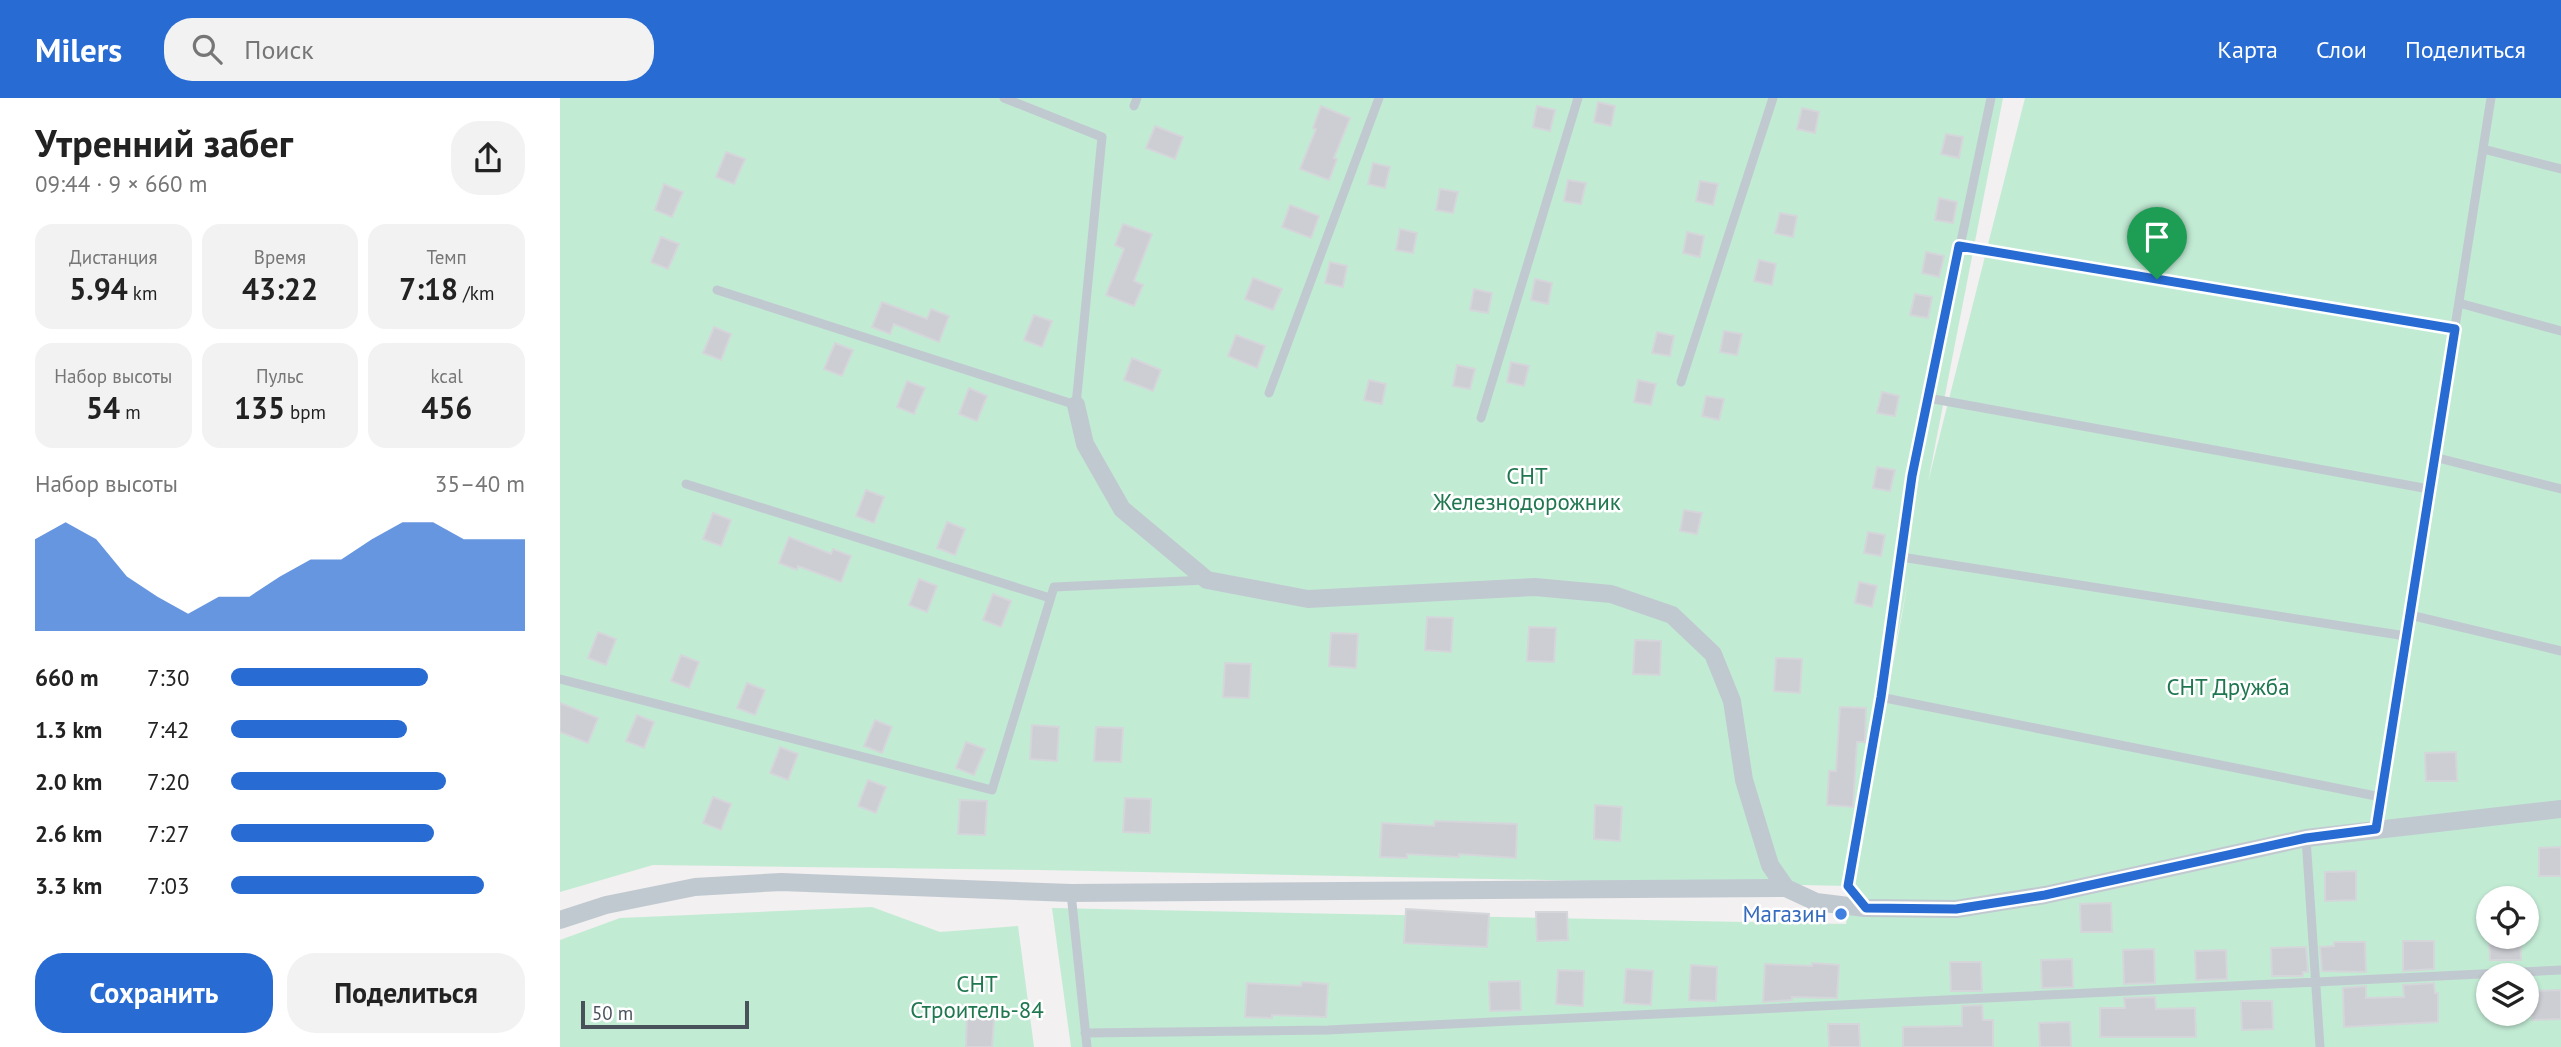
<!DOCTYPE html>
<html lang="ru">
<meta charset="utf-8">
<style>
:root{--surface:#fff;--page:#f2f2f2;--text:#222;--muted:#767676;--accent:#286bd3}
body{margin:0;font-family:"PT Sans",sans-serif;background:var(--page);color:var(--text);height:100vh;display:flex;flex-direction:column;font-size:26px;white-space:nowrap}
*{box-sizing:border-box;margin:0}
p{font-size:23px;color:var(--muted)}
.icon{flex:none;width:38px;height:38px;fill:none;stroke:currentColor;stroke-width:2;stroke-linecap:round;stroke-linejoin:round}
.map{position:relative;flex:1;overflow:hidden}
.sheet{display:flex;flex-direction:column;background:var(--surface);width:560px}
.sheet>*{flex:none}
.controls{position:absolute;left:1916px;top:788px;display:grid;gap:14px}
.controls a{display:grid;place-items:center;width:63px;height:63px;border-radius:50%;background:var(--surface);box-shadow:0 2px 5px #0004;font-size:35px}
.scale{position:absolute;left:21px;bottom:18px;width:168px;box-sizing:border-box;padding-left:7px;border:4px solid #49525b;border-top:0;font-size:19px;line-height:24px;white-space:nowrap;color:#49525b;-webkit-text-stroke:5px #fff;paint-order:stroke}
.pin{position:absolute;display:grid;place-items:center;width:60px;height:60px;color:#fff;margin:-72px -30px;border-radius:50% 50% 50% 0;rotate:-45deg;box-shadow:0 0 7px #0007}
.pin .icon{rotate:45deg}
.round{display:grid;place-items:center;flex:none;width:74px;height:74px;border-radius:28px;background:var(--page)}
.head{display:flex;align-items:center;justify-content:space-between;height:119px;padding:0 35px}
h1{font-size:38px;font-weight:800;line-height:52px}
.figures{display:grid;grid-template-columns:repeat(3,1fr);gap:10px;height:119px;padding:7px 35px}
.figures div{display:grid;align-content:center;border-radius:18px;background:var(--page);text-align:center}
.figures b{font-size:30px;font-weight:800}
.figures small{font-size:19px;font-weight:400}
.figures p{font-size:19px}
.chart{height:196px;padding:14px 35px}
.chart p{display:flex;justify-content:space-between}
.chart svg{width:100%;height:126px;margin-top:7px;fill:var(--accent);opacity:.7}
.button{display:flex;gap:14px;margin-top:auto;padding:14px 35px}
.button a{flex:1;height:80px;border-radius:28px;background:var(--accent);color:#fff;font-size:28px;font-weight:800;line-height:80px;text-align:center}
.button a+a{background:var(--page);color:var(--text)}
ul{padding:0 35px;list-style:none;font-size:23px}
li{display:grid;grid-template-columns:112px 84px 1fr;align-items:center;height:52px}
li i{height:18px;border-radius:9px;background:var(--accent)}
header{display:flex;align-items:center;gap:42px;box-sizing:border-box;height:98px;padding:0 35px;background:var(--accent);color:#fff}
header strong{font-size:33px}
nav{display:flex;gap:38px;margin-inline-start:auto;font-size:24px}
.search{width:490px;height:63px;background:var(--page);display:flex;align-items:center;gap:18px;box-sizing:border-box;padding:0 24px;border-radius:28px;color:var(--muted);font-size:26px}
main{display:flex;flex:1;min-height:0}
.map>svg:first-child{display:block}
.green{fill:#c2ebd4;fill-rule:evenodd}
.building{fill:#cdced4;stroke:#d4d6da;stroke-width:2}
.lines{fill:none;stroke-linecap:round;stroke-linejoin:round}
.service{stroke:#c1c9d0;stroke-width:9}
.minor{stroke:#c1c9d0;stroke-width:18}
.route-casing{stroke:#fff;stroke-width:14}
.route{stroke:#286bd3;stroke-width:9}
.shop-dot{fill:#3f7fe0;stroke:#fff;stroke-width:2.5}
.labels{text-anchor:middle;stroke-width:5;stroke-linejoin:round;paint-order:stroke}
.park-label{font-size:23px;fill:#1f774f;stroke:#fff}
.shop-label{font-size:23px;fill:#366cbe;stroke:#fff;text-anchor:end}
</style>
<header>
<strong>Milers</strong>
<div class="search"><svg class="icon" aria-label="search" viewBox="0 0 24 24"><circle cx="10" cy="10" r="6"/><path d="M15 15l6 6"/></svg>Поиск</div>
<nav><a>Карта</a><a>Слои</a><a>Поделиться</a></nav>
</header>
<main>
<section class="sheet">
<div class="head"><div><h1>Утренний забег</h1><p>09:44 · 9 × 660 m</p></div><a class="round"><svg class="icon" aria-label="share" viewBox="0 0 24 24"><path d="M12 15V3M7 8l5-5 5 5M5 13v7h14v-7"/></svg></a></div>
<div class="figures">
<div><p>Дистанция</p><b>5.94<small> km</small></b></div>
<div><p>Время</p><b>43:22</b></div>
<div><p>Темп</p><b>7:18<small> /km</small></b></div>
</div>
<div class="figures">
<div><p>Набор высоты</p><b>54<small> m</small></b></div>
<div><p>Пульс</p><b>135<small> bpm</small></b></div>
<div><p>kcal</p><b>456</b></div>
</div>
<div class="chart"><p><span>Набор высоты</span>35–40 m</p>
<svg viewBox="0 0 160 44" preserveAspectRatio="none"><path d="M0 44V12L10 6L20 12L30 25L40 32L50 38L60 32L70 32L80 25L90 19L100 19L110 12L120 6L130 6L140 12L150 12L160 12V44z"/></svg>
</div>
<ul>
<li><b>660 m</b>7:30<i style="width:67%"></i></li>
<li><b>1.3 km</b>7:42<i style="width:60%"></i></li>
<li><b>2.0 km</b>7:20<i style="width:73%"></i></li>
<li><b>2.6 km</b>7:27<i style="width:69%"></i></li>
<li><b>3.3 km</b>7:03<i style="width:86%"></i></li>
</ul>
<div class="button"><a>Сохранить</a><a>Поделиться</a></div>
</section>
<div class="map">
<svg width="2001" height="949" viewBox="0 0 2001 949">
<rect width="100%" height="100%" fill="#f2f0f0"/>
<path class="green" d="M0,0H1443L1368,384L1465,0H2001V949H511L492,810L1286,826L1349,478L1288,788L478,772L93,767L0,794ZM1928,800H1967V838H1928ZM1928,877H1967V915H1928Z
M312,809L380,834L458,828L474,949H0V842L60,820Z"/>
<path class="building" d="M1038,4L1055,8L1051,28L1034,24Z
M761,8L790,20L774,60L777,61L769,82L740,71L756,31L753,30Z
M977,8L995,12L990,33L973,29Z
M1242,10L1259,14L1255,35L1237,31Z
M595,28L623,39L615,61L586,50Z
M1386,36L1403,39L1399,60L1381,56Z
M166,54L185,61L174,86L156,79Z
M813,65L830,69L825,90L808,86Z
M1008,82L1026,85L1021,106L1004,103Z
M1140,83L1158,86L1153,107L1136,103Z
M104,86L123,94L112,119L95,112Z
M880,91L898,94L893,115L876,112Z
M1379,100L1397,104L1393,125L1375,122Z
M730,107L759,118L751,140L722,129Z
M1220,115L1237,118L1233,139L1215,135Z
M563,126L592,136L574,183L583,187L574,208L546,197L564,151L555,147Z
M840,131L857,135L853,155L836,152Z
M1127,134L1144,138L1140,159L1123,155Z
M101,139L119,146L108,171L91,164Z
M1366,154L1384,158L1379,179L1362,175Z
M1199,162L1216,166L1212,187L1194,183Z
M770,164L787,168L783,189L765,185Z
M693,180L722,191L713,212L685,201Z
M975,181L992,185L988,206L971,202Z
M914,191L932,195L928,215L910,212Z
M1355,196L1372,199L1368,220L1350,217Z
M322,204L367,221L371,211L389,218L379,244L334,226L330,236L312,229Z
M474,217L492,223L482,249L464,242Z
M154,229L171,236L161,262L143,255Z
M1164,233L1182,236L1177,257L1160,254Z
M1097,234L1114,238L1110,258L1092,255Z
M676,237L705,248L697,270L668,258Z
M275,245L293,252L282,278L264,271Z
M572,260L601,272L593,293L564,282Z
M951,264L969,268L964,288L947,284Z
M897,267L915,271L910,291L893,288Z
M809,282L826,286L822,306L804,302Z
M1078,282L1096,286L1091,307L1074,304Z
M347,283L365,290L354,316L337,309Z
M409,290L427,298L417,323L399,316Z
M1322,294L1339,298L1335,318L1317,315Z
M1146,298L1164,301L1159,322L1142,318Z
M1317,369L1335,372L1330,393L1313,390Z
M306,392L324,399L314,425L296,418Z
M1124,412L1142,415L1137,436L1120,433Z
M153,415L171,422L161,448L143,441Z
M387,424L405,431L395,457L377,450Z
M1308,434L1325,437L1321,458L1304,455Z
M229,439L271,456L273,451L291,458L281,484L238,468L237,472L219,465Z
M359,481L377,488L367,514L349,507Z
M1299,484L1317,488L1312,509L1295,505Z
M433,496L451,503L441,529L423,522Z
M867,519L893,520L891,554L865,552Z
M969,529L996,530L994,564L967,563Z
M38,534L56,541L46,567L28,560Z
M771,535L798,536L796,570L769,568Z
M1075,542L1101,543L1100,577L1073,576Z
M121,557L139,564L129,590L111,583Z
M1216,560L1242,561L1240,595L1214,593Z
M665,565L691,566L689,600L663,599Z
M187,585L205,592L195,617L177,610Z
M0,605L38,620L28,645L0,634Z
M1280,609L1306,610L1305,644H1297L1293,709L1267,707L1269,673H1276Z
M77,617L94,624L84,650L66,643Z
M315,622L332,629L322,655L304,648Z
M472,627L499,629L497,663L470,661Z
M536,629L563,630L561,664L534,663Z
M406,644L425,651L414,677L396,670Z
M220,649L238,656L228,682L210,675Z
M1896,654L1897,683H1866L1865,655Z
M308,682L326,689L316,715L298,708Z
M153,699L171,706L161,732L143,725Z
M565,700L591,701L590,735L563,734Z
M400,702L427,703L425,737L398,736Z
M1035,707L1062,709L1060,743L1034,741Z
M875,723L957,726L956,760L899,756V759L847,756V760L820,759L822,725L874,728Z
M2001,749V778H1979V750Z
M1796,773V802L1765,803V774Z
M1551,805L1552,834H1521L1520,806Z
M846,811L929,816L927,849L844,845Z
M976,814H1007L1008,842L977,843Z
M1929,838H1960L1961,862H1930Z
M1843,843H1874V871L1843,873Z
M1774,844H1805L1806,874L1762,873L1760,849L1774,848Z
M1746,849L1748,874H1743V878H1712L1711,850Z
M1594,851L1595,885L1564,886L1563,852Z
M1666,852L1667,881L1636,882L1635,853Z
M1512,861L1513,889L1482,890L1481,862Z
M1390,864H1421L1422,893H1391Z
M1252,865L1279,867L1277,900L1232,899V902L1203,904L1205,866L1252,868Z
M1131,867L1157,869L1156,903L1129,902Z
M1066,871L1093,873L1091,907L1064,905Z
M998,872L1024,873L1023,908L996,906Z
M960,883L961,912L930,913L929,884Z
M742,884L768,886L766,919L712,917V920L685,919L687,885L741,888Z
M1874,885L1875,895H1878V924L1784,929L1783,890L1806,888V900L1844,899L1843,887Z
M2001,892V921L1972,922L1971,893Z
M1595,899L1596,911L1635,910L1636,939H1540V910H1565L1564,900Z
M1681,903H1712L1713,931L1682,932Z
M1422,907L1423,922H1433V949H1343V929L1402,928V908Z
M407,919L434,921L432,949H406Z
M1510,924L1511,949H1480L1479,925Z
M1268,926H1299L1300,949H1269Z"/>
<g class="lines">
<path class="service" d="M574,8L577,0
M1923,51L2001,71
M1399,148L1895,231
M157,192L516,307L542,39L444,0
M1899,205L2001,233
M1121,284L1213,0
M709,295L819,0
M1368,300L1869,391
M921,320L1018,0
M1874,359L2001,391
M126,386L490,500
M1341,459L1846,538
M1850,517L2001,553
M0,581L432,692L494,489L646,482
M1320,599L1821,699
M1816,731L1931,0
M1746,740L1760,949
M511,795L527,949
M1304,809L1288,788L1320,599L1352,378L1431,0
M525,935L768,932L2001,872"/>
<path class="minor" d="M516,307L525,346L562,411L647,482L748,501L975,489L1051,496L1112,517L1153,556L1172,603L1184,682L1210,767L1226,790L1256,804L1305,810L1396,811L1485,797L1746,740L2001,711
M0,822L46,807L135,789L221,784L511,795L1226,790"/>
</g>
<g class="lines">
<defs>
<path id="route" d="M1399,148L1895,231L1816,731L1746,740L1485,797L1396,811L1306,810L1288,788L1321,599L1352,378Z"/>
</defs>
<use href="#route" class="route-casing"/>
<use href="#route" class="route"/>
</g>
<circle class="shop-dot" cx="1281" cy="816" r="7"/>
<g class="labels">
<g class="park-label">
<text x="967" y="386">СНТ<tspan x="967" dy="26">Железнодорожник</tspan></text>
<text x="1668" y="597">СНТ Дружба</text>
<text x="417" y="894">СНТ<tspan x="417" dy="26">Строитель-84</tspan></text>
</g>
<g class="shop-label">
<text x="1267" y="824">Магазин</text>
</g>
</g>
</svg>
<div class="controls">
<a><svg class="icon" aria-label="locate" viewBox="0 0 24 24"><circle cx="12" cy="12" r="6"/><path d="M12 2v4M12 18v4M2 12h4M18 12h4"/></svg></a>
<a><svg class="icon" aria-label="layers" viewBox="0 0 24 24"><path d="M12 4l9 5-9 5-9-5zM3 14l9 5 9-5"/></svg></a>
</div>
<div class="scale">50 m</div>
<div class="pin" style="left:1597px;top:181px;background:#1e9e55"><svg class="icon" aria-label="arrive" viewBox="0 0 24 24"><path d="M6 21V4h12l-3 4 3 4H6"/></svg></div>
</div>
</main>
